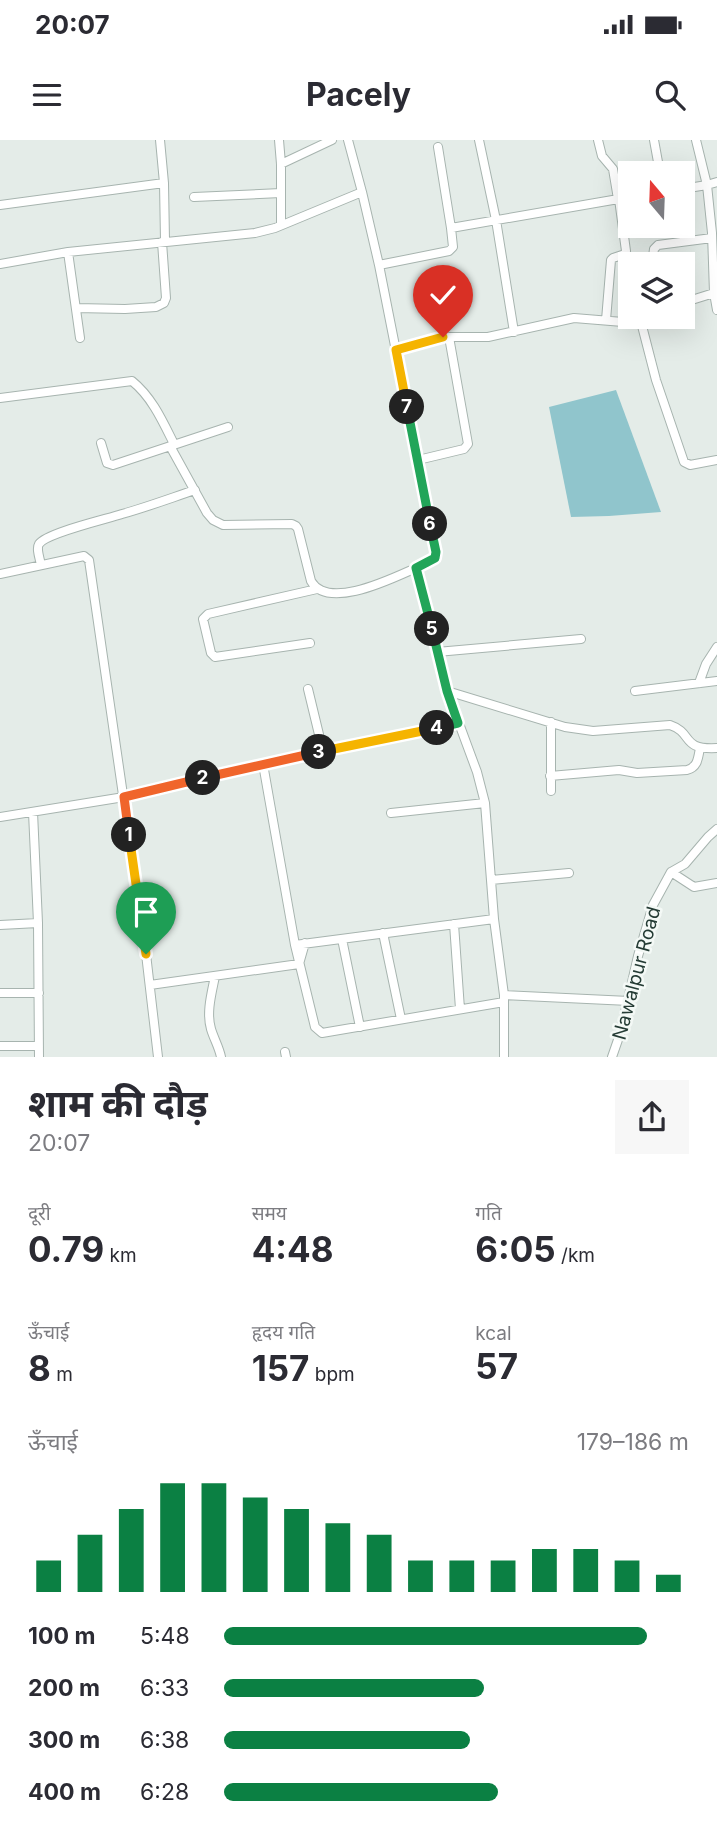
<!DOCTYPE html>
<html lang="hi">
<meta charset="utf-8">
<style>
:root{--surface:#fff;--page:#f7f7f7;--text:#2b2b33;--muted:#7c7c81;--accent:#0b8043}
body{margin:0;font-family:Inter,"Noto Sans Devanagari",sans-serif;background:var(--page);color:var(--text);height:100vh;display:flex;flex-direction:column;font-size:26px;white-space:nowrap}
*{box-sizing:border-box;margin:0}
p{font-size:23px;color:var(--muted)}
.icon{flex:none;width:38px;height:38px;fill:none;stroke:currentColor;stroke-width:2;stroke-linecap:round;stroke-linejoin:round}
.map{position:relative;height:917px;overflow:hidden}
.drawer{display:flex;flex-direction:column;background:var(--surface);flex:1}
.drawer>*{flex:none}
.needle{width:46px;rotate:341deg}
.buttons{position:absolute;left:618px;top:21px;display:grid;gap:14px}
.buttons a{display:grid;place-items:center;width:77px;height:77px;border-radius:0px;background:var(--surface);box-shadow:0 7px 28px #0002;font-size:35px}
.pin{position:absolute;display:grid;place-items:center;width:60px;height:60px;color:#fff;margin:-72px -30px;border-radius:50% 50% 50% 0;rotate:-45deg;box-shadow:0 0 7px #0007}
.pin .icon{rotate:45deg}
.km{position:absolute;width:35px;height:35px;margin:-18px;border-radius:50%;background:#222;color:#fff;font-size:19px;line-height:35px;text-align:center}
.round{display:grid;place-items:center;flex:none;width:74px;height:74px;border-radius:0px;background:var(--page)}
.head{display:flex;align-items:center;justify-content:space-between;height:119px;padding:0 28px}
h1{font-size:38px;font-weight:700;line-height:52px}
.stats{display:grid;grid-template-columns:repeat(3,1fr);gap:10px;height:119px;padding:7px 28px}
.stats div{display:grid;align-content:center}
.stats b{font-size:35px;font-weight:700}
.stats small{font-size:19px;font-weight:400}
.stats p{font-size:19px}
.chart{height:196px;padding:14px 28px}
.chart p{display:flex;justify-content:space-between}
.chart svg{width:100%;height:126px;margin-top:7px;stroke:var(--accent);stroke-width:6}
ul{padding:0 28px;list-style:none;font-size:23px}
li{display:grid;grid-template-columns:112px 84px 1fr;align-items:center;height:52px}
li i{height:18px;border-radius:9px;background:var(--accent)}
.status{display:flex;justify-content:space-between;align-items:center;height:49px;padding:0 35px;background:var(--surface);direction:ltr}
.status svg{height:19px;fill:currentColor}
header{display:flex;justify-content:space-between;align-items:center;height:91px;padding:0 28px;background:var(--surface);font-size:32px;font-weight:700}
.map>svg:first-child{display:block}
.water{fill:#90c5cc}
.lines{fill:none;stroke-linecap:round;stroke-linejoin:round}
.minor-casing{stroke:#a7b4af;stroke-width:10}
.minor{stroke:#fff;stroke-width:8}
.split-1-casing{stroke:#fff;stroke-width:14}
.split-2-casing{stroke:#fff;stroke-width:14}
.split-3-casing{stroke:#fff;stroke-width:14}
.split-4-casing{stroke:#fff;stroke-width:14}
.split-5-casing{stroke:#fff;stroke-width:14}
.split-6-casing{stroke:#fff;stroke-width:14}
.split-7-casing{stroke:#fff;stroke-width:14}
.split-8-casing{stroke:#fff;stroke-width:14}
.split-1{stroke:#f5b400;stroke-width:9}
.split-2{stroke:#f0652b;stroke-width:9}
.split-3{stroke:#f0652b;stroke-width:9}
.split-4{stroke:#f5b400;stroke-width:9}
.split-5{stroke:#22a559;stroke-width:9}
.split-6{stroke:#22a559;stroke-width:9}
.split-7{stroke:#22a559;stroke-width:9}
.split-8{stroke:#f5b400;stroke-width:9}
.labels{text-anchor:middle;stroke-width:5;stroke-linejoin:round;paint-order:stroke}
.street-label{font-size:19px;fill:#253c35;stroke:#f4f9f6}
</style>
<div class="status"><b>20:07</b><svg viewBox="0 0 49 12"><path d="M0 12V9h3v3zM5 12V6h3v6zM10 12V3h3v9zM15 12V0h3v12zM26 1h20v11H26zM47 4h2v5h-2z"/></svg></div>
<header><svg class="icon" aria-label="menu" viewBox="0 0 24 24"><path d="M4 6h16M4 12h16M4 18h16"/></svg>Pacely<svg class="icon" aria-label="search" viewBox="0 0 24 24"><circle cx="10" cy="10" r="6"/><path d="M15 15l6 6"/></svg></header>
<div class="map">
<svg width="717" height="917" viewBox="0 0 717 917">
<rect width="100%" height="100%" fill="#e4ece8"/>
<path class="water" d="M616,250L661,372L609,376L571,377L549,267Z"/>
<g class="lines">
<defs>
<path id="minor" d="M160,0L164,43L165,101
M279,0L281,24V85
M479,0L496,80L514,192
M598,0L602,16L613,29L618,59
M654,0L660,33
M696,0L707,45L717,42
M438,7L451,88
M281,24L332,0
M682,49L707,45L712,93L714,153L717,170
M362,52L379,125L436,413C435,422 424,424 416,428
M194,57L281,53
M0,65L164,43
M68,112L80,198
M0,124L68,112L255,93L275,88L362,52L348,0
M652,124L654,109L658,105L712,98
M379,125L449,111L453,107L451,88L630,57
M682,163L714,153
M76,168L125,169L156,167L164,163L166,158L162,102
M606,180L611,120L613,118L625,114L626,111L619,59
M641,182L656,240L684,322L690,325L717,320
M396,210L443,197H488L574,178L635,183L651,177
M0,258L132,241C152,257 163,282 174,304
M101,303L107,323L113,325L228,287
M170,306L207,373L213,380L223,385L292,384L296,386L298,389L311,441C328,471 393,438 416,428L447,551L565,587L593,591L670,585C694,593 680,610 717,608
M418,320L464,309L468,304L449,197
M41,425C40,419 36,409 39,404C46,393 107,379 122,374C147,367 171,358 195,350
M0,434L84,416L89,420L146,814L158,917
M310,503L215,517L211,513L203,479L208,474L317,449
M437,512L581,499
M699,543L706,524L717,507
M308,549L323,611
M447,551L477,632L485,663L494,779L504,855V917
M635,551L717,541
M263,624L295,805L315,887L322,893L504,862
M550,636L619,630L637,633L687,630C698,627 698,618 700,608
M551,651V582
M33,672L38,783L39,917
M391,673L485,663
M0,677L124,657L311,613L458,583
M671,732L694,747L717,743
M491,740L569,733
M454,784L460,869
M0,785L38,783
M383,793L401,879
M342,799L360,887
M295,805L494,779
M215,836C212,852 206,872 211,889C214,899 219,907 221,917
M150,845L299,824L305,803
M0,853H39
M504,855L629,861
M0,906H39
M285,912L286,917
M612,917L620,894L638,816L653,765L671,732L685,724L708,697L717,689"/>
</defs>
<use href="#minor" class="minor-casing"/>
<use href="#minor" class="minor"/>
</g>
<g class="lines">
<defs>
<path id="split-1" d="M129,695L146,814"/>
<path id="split-2" d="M129,695L124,657L203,638"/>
<path id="split-3" d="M203,638L319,612"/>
<path id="split-4" d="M319,612L437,588"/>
<path id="split-5" d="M432,489L447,551L458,583L437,588"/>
<path id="split-6" d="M430,384L436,412L435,418L416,428L432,489"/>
<path id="split-7" d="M407,267L430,384"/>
<path id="split-8" d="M407,267L396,210L443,197"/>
</defs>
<use href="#split-1" class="split-1-casing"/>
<use href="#split-2" class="split-2-casing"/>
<use href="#split-3" class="split-3-casing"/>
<use href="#split-4" class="split-4-casing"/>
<use href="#split-5" class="split-5-casing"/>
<use href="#split-6" class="split-6-casing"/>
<use href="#split-7" class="split-7-casing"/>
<use href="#split-8" class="split-8-casing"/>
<use href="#split-1" class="split-1"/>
<use href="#split-2" class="split-2"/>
<use href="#split-3" class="split-3"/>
<use href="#split-4" class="split-4"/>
<use href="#split-5" class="split-5"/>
<use href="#split-6" class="split-6"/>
<use href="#split-7" class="split-7"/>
<use href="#split-8" class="split-8"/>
</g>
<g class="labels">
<g class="street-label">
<text transform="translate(636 833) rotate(-75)" y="7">Nawalpur Road</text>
</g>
</g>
</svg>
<div class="buttons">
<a><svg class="needle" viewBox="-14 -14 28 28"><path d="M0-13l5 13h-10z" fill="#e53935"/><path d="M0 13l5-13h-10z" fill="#7c7c81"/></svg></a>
<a><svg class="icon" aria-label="layers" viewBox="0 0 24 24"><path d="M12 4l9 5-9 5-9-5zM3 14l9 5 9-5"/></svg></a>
</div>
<div class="pin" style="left:146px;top:814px;background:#1e9e55"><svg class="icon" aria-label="arrive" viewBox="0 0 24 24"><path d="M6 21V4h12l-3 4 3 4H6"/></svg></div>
<div class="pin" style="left:443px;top:197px;background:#d93025"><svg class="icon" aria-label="check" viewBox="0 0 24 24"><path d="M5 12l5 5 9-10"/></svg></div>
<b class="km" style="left:129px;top:695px">1</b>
<b class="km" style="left:203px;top:638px">2</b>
<b class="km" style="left:319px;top:612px">3</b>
<b class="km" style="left:437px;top:588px">4</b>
<b class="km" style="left:432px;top:489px">5</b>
<b class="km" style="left:430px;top:384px">6</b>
<b class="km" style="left:407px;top:267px">7</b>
</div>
<section class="drawer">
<div class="head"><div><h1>शाम की दौड़</h1><p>20:07</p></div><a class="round"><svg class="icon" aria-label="share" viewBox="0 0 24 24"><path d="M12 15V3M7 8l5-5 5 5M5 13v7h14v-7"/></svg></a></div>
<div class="stats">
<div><p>दूरी</p><b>0.79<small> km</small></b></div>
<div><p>समय</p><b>4:48</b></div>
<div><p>गति</p><b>6:05<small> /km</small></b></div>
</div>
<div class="stats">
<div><p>ऊँचाई</p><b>8<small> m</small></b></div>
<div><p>हृदय गति</p><b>157<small> bpm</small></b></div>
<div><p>kcal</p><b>57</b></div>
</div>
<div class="chart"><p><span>ऊँचाई</span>179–186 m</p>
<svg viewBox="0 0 160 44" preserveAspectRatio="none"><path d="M5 44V33M15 44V24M25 44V15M35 44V6M45 44V6M55 44V11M65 44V15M75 44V20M85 44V24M95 44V33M105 44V33M115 44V33M125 44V29M135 44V29M145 44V33M155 44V38"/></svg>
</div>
<ul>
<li><b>100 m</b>5:48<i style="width:91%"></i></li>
<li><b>200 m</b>6:33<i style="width:56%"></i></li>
<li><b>300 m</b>6:38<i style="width:53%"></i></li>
<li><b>400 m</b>6:28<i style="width:59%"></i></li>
</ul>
</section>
